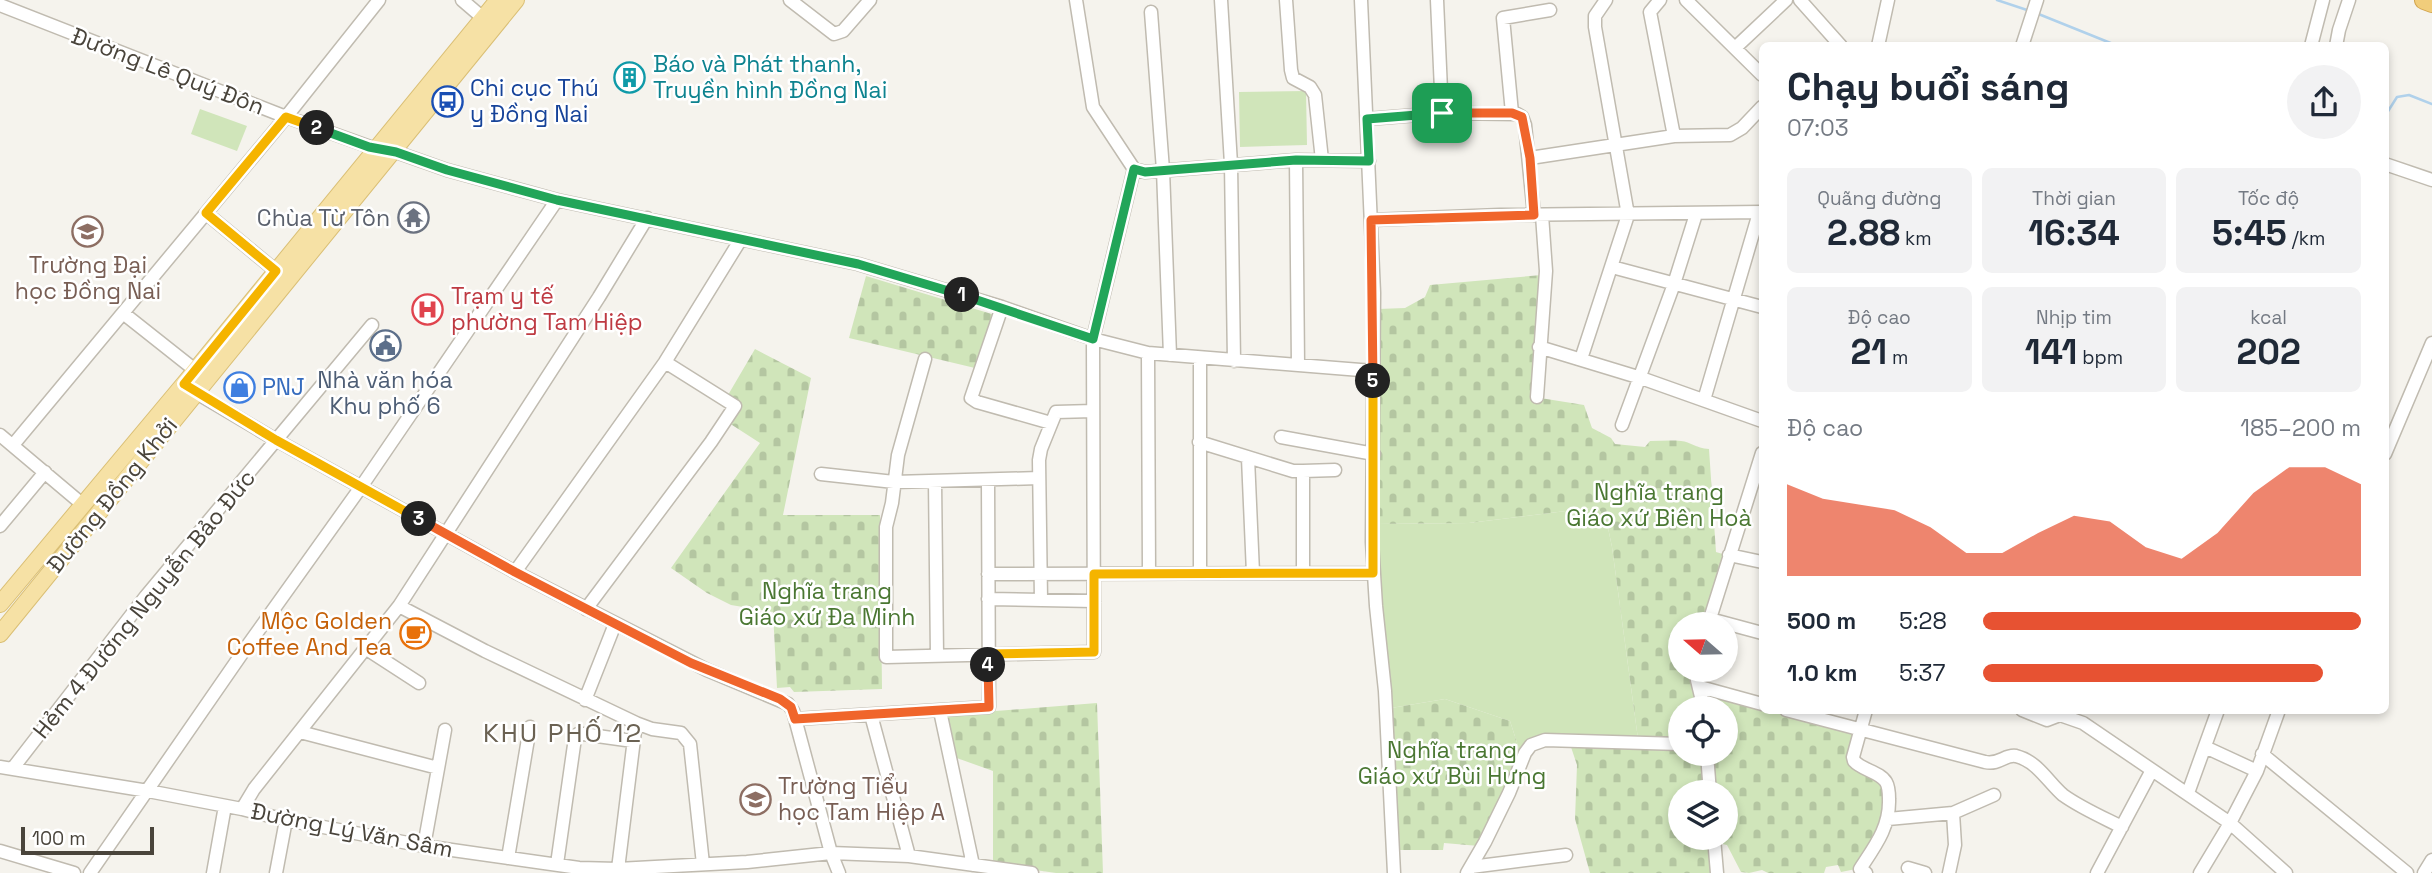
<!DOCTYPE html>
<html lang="vi">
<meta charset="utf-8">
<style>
:root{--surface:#fff;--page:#f2f2f3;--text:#1f2937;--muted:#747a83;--accent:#e75232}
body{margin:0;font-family:"Space Grotesk",sans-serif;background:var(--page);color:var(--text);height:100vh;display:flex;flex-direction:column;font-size:26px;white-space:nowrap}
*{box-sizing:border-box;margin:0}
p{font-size:23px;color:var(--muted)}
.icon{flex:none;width:38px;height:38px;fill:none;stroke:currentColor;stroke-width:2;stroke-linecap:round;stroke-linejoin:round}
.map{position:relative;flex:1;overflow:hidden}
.side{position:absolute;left:1759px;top:42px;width:630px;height:672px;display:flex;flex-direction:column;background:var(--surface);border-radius:10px;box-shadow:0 4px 10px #0003}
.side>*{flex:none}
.needle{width:46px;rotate:290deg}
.tools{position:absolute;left:1668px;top:612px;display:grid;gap:14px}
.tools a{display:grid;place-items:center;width:70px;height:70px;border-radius:50%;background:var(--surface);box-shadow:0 4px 10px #0003;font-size:35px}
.scale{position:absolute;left:21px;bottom:18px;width:133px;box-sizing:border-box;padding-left:7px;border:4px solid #49443b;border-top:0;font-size:19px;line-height:24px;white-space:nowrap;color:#49443b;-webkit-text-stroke:5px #fff;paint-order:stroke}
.pin{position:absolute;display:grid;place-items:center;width:60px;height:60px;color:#fff;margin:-30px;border-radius:14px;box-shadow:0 4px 10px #0006}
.km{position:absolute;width:35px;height:35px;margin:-18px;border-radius:50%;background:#222;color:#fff;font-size:19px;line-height:35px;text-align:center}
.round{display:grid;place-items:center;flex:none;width:74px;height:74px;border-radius:37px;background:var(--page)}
.overview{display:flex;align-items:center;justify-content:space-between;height:119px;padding:0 28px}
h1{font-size:38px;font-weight:700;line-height:52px}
.metrics{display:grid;grid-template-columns:repeat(3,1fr);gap:10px;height:119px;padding:7px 28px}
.metrics div{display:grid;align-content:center;border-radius:10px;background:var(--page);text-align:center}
.metrics b{font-size:35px;font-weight:700}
.metrics small{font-size:19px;font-weight:400}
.metrics p{font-size:19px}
.chart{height:196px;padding:14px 28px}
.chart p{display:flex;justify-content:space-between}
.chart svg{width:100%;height:126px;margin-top:7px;fill:var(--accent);opacity:.7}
ul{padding:0 28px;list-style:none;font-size:23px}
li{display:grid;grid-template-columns:112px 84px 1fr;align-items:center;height:52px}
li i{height:18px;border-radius:9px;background:var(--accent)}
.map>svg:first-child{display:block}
.green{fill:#d0e5ba}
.cemetery{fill:url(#cemetery-stones)}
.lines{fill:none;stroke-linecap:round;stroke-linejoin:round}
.stream{stroke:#b0d1eb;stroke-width:2.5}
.minor-casing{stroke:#c0bbb0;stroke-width:15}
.major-casing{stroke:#dabf75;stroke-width:18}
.highway-casing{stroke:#d1a34b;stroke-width:20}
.minor{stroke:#fff;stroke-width:12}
.major{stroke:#f6e1a5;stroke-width:16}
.highway{stroke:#f1cd7b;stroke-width:18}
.split-1-casing{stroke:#fff;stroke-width:14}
.split-2-casing{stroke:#fff;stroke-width:14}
.split-3-casing{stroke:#fff;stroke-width:14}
.split-4-casing{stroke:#fff;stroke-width:14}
.split-5-casing{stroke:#fff;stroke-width:14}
.split-6-casing{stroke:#fff;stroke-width:14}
.split-1{stroke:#22a559;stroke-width:9}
.split-2{stroke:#22a559;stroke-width:9}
.split-3{stroke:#f5b400;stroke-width:9}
.split-4{stroke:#f0652b;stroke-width:9}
.split-5{stroke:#f5b400;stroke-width:9}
.split-6{stroke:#f0652b;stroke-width:9}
.labels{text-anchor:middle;stroke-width:5;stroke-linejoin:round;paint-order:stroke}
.culture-label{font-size:23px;fill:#0d838f;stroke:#fff;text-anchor:start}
.street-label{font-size:23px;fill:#49443b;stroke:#fff}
.transit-label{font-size:23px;fill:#164399;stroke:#fff;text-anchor:start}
.worship-label{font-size:23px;fill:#5b616d;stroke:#fff;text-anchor:end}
.education-label{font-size:23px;fill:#785e54;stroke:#fff}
.health-label{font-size:23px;fill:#be3a42;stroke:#fff;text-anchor:start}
.service-label{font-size:23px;fill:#4e5e75;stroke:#fff}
.shop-label{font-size:23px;fill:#366cbe;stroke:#fff;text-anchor:start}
.park-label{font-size:23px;fill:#4a7732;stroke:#fff}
.food-label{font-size:23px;fill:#c56008;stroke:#fff;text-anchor:end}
.quarter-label{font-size:26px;letter-spacing:2px;fill:#6b6253;stroke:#fff}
</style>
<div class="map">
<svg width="2432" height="873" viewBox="0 0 2432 873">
<defs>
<pattern id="cemetery-stones" width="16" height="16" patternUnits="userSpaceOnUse" patternTransform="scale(1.75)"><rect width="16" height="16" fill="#d0e5ba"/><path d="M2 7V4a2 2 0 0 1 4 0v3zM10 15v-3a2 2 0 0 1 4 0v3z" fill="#b4c6a1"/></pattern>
</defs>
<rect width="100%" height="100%" fill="#f5f3ed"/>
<path class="green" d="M1306,91L1307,145L1240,147L1239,92Z
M200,109L247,126L237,151L191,134Z
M1598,507L1607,523L1612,547L1638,739L1568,738L1521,755L1510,721L1445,699L1391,708L1381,606L1377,524L1469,523Z"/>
<path class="cemetery" d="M1542,275L1534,397L1584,405L1592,428L1611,438L1615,444L1645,447L1650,441C1660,441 1671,440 1681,441C1691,442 1695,448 1709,449L1716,552L1726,555L1705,625H1680V670H1694L1701,709H1680V740L1638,739L1612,547L1607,523L1598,507L1469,523L1377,524L1378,309L1405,308L1425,297L1430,285Z
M866,276L995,315L975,368L849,338Z
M755,349L811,378L783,515H880L882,689L794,692L790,687L777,688L773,612L731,605L707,593L671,568L760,443L729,423L728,395Z
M1704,691L1762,706V710L1777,711L1856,734L1850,756L1884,784L1885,818L1856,869L1841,872L1838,865L1826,867L1824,873H1768L1762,870L1749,873L1741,872L1727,845L1718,843L1717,838H1726V793H1714L1710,754H1726V709H1708Z
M1445,699L1510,721L1521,755L1479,846L1444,843L1443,850H1398L1391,708Z
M1097,703L1103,873H1056L993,864V771L954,757L945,715Z
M1570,744L1680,747V754H1704L1707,793H1680V838H1711L1714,873H1590L1575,819L1577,765Z"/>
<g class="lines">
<path class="stream" d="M1997,0L2030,11
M2036,13L2118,46
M2385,116L2397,97L2409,95L2432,104"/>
<defs>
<path id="minor" d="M462,0L483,18
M790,0L834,34L843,31L870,0
M1076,0L1093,107L1134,169L1145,172L1296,160L1369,161
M1221,0L1231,164L1234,361
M1286,0L1291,70L1293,78L1310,87L1315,95L1322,160
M1361,0L1374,293L1372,542L1376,606L1385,691L1394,873
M1437,0L1442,113
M1660,0L1650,12L1674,136
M1686,0L1762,75
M1800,0L1841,46
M0,5L281,115L376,149
M1151,12L1163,170L1170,355
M1878,46L1888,0
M2022,46L2037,0
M2311,46L2323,0
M2336,46L2339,30L2349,0
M1735,48L1786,0
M1512,113L1503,18L1550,10
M1367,119L1442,113L1517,114L1522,117L1525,125L1534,215
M393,151L447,170L557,200L858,264L1002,307L1093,339L1148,353L1373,371
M1530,158L1674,136L1730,135L1742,128L1762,107
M1296,160L1298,365
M2385,164L2432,180
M206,213L276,271
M1371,220L1500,215L1762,212
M1612,267L1762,307
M1002,307L971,398L977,402L1051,423
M123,313L195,370
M1539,347L1641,378L1762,421
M1148,353L1149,573
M1200,358V573
M925,359L898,455L892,503L886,527V657L1094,652L1093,339L1134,169
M1581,359L1628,215L1595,27V16L1606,0
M195,392L276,440L515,572L707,670L788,704L793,711L831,853L839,873
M1537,397L1546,271L1542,215
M1704,400L1759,213
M1622,425L1674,284L1696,214
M0,435L82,504
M1281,437L1374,454
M1199,442L1293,471H1303V573
M13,445L286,117L379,0
M2385,454L2432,343
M1248,458L1253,573
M1303,471L1335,470
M821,474L894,482L1039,478
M935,481L937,656
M0,526L45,472
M1729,555L1762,562
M515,572L665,362L741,239
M988,574L1373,573
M988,599L1094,601
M1041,600L1039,460L1041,449L1056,412L1093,411
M399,606L485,651L636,723L618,869
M586,609L711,442L735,406L665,362
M1710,619L1762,633
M1708,625L1762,453
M365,648L419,683
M1697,670V680L1704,709
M1700,687L1762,704
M585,700L615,624
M1786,710L1985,762C2000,765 2005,754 2016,756C2037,761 2048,782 2063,795C2081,808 2102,817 2122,827
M2022,710L2047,720L2060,715L2083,723L2230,823L2286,873
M940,711L973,865
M871,715L909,856
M795,719L989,707L988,480
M636,723L652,729L681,733L690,744L703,864
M300,732L438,768
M2205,747L2257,771
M1707,754L1710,793
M2262,754L2407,873
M0,767L148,791L242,809L286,820L424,846L579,868L618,869L747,862L831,853L909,856L1032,873
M13,768L146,596L372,325
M2188,793L2218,710
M242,809L254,789L399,606L599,297L647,218
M1953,813L1994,795
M1888,819L1953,813L1955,845L1949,873
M1714,838L1717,873
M424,846L445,730
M0,851L74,873
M508,858L530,727
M557,864L575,738L578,734H583L633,741
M1471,867L1566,855
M1908,868L1925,873
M90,873L243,652L361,487L557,200
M213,873L225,806
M276,873L286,820
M1467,873L1485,842L1509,793L1525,753L1531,745L1545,740L1680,744
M1866,873L1860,869C1875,846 1890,827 1889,799C1889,793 1889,787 1886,782C1880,772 1862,770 1854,761L1853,757L1866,710
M2097,873L2152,770
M2200,873L2230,823L2257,771L2279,710
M2424,873L2432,860"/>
<path id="major" d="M0,604L189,378L498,0
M0,634L516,0"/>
<path id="highway" d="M2424,0L2432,3"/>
</defs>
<use href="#minor" class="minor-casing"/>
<use href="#major" class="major-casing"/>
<use href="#highway" class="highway-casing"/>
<use href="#minor" class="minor"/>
<use href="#major" class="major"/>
<use href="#highway" class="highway"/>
</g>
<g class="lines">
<defs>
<path id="split-1" d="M962,295L1093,339L1134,169L1145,172L1296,160L1369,161L1367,119L1442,113"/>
<path id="split-2" d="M317,128L369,147L396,152L447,170L557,200L858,264L962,295"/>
<path id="split-3" d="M317,128L286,117L206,213L276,271L184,384L276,440L419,519"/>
<path id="split-4" d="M419,519L515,572L691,663L780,699L791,707L795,719L989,707L988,665"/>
<path id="split-5" d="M988,665V654L1094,652V574L1373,573V381"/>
<path id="split-6" d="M1373,381L1371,220L1534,215L1530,158L1522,117L1512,113H1442"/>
</defs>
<use href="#split-1" class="split-1-casing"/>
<use href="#split-2" class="split-2-casing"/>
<use href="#split-3" class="split-3-casing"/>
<use href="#split-4" class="split-4-casing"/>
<use href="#split-5" class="split-5-casing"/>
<use href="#split-6" class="split-6-casing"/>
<use href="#split-1" class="split-1"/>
<use href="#split-2" class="split-2"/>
<use href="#split-3" class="split-3"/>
<use href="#split-4" class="split-4"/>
<use href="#split-5" class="split-5"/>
<use href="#split-6" class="split-6"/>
</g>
<defs>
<symbol id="building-ring" viewBox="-11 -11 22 22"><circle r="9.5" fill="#fff" stroke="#0f9aa8" stroke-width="1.5"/><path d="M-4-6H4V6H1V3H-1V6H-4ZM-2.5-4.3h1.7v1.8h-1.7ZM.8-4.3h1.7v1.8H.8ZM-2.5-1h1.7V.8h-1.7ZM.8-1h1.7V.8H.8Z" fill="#0f9aa8"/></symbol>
<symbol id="bus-ring" viewBox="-11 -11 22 22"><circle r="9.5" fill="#fff" stroke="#1a4fb4" stroke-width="1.5"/><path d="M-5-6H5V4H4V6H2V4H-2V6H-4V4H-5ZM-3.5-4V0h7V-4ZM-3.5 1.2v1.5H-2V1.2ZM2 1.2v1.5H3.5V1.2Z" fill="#1a4fb4"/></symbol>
<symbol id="temple-ring" viewBox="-11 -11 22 22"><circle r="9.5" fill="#fff" stroke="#6b7280" stroke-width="1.5"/><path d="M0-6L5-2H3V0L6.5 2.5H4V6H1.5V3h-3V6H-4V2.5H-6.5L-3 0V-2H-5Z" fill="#6b7280"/></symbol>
<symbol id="university-ring" viewBox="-11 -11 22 22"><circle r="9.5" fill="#fff" stroke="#8d6e63" stroke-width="1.5"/><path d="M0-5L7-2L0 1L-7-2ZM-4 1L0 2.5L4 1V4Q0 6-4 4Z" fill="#8d6e63"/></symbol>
<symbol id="hospital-ring" viewBox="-11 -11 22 22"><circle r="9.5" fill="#fff" stroke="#e0444e" stroke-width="1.5"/><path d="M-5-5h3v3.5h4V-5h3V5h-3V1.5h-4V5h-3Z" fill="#e0444e"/></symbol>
<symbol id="civic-ring" viewBox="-11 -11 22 22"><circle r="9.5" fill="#fff" stroke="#5c6f8a" stroke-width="1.5"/><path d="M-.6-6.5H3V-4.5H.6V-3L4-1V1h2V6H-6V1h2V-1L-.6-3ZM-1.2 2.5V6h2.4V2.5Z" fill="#5c6f8a"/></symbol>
<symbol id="shop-ring" viewBox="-11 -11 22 22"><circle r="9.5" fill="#fff" stroke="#3f7fe0" stroke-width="1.5"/><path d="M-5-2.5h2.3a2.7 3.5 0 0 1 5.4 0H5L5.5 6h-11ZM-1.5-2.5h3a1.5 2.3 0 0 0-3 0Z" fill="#3f7fe0"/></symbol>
<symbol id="cafe-ring" viewBox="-11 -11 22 22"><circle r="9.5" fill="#fff" stroke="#e8710a" stroke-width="1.5"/><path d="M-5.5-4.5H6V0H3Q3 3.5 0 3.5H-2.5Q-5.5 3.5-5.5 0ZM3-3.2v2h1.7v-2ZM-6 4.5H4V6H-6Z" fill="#e8710a"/></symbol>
<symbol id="school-ring" viewBox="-11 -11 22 22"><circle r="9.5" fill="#fff" stroke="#8d6e63" stroke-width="1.5"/><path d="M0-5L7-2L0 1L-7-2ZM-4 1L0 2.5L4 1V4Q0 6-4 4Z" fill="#8d6e63"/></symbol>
</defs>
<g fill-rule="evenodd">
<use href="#building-ring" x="612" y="60" width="35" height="35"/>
<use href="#bus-ring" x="430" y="84" width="35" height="35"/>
<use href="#temple-ring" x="396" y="200" width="35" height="35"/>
<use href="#university-ring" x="70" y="214" width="35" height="35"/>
<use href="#hospital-ring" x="410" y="292" width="35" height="35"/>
<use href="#civic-ring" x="368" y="328" width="35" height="35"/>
<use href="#shop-ring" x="222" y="370" width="35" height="35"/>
<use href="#cafe-ring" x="398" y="616" width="35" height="35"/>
<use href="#school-ring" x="738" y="782" width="35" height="35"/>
</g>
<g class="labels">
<g class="culture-label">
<text x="653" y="72">Báo và Phát thanh,<tspan x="653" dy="26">Truyền hình Đồng Nai</tspan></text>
</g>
<g class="street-label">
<text transform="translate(168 71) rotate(21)" y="8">Đường Lê Quý Đôn</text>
<text transform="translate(112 495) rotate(-51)" y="8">Đường Đồng Khởi</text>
<text transform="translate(144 604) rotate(-51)" y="8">Hẻm 4 Đường Nguyễn Bảo Đức</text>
<text transform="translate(352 830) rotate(11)" y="8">Đường Lý Văn Sâm</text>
</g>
<g class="transit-label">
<text x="470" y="96">Chi cục Thú<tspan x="470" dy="26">y Đồng Nai</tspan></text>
</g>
<g class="worship-label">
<text x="390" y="226">Chùa Từ Tôn</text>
</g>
<g class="education-label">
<text x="88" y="273">Trường Đại<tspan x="88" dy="26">học Đồng Nai</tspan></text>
<text x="778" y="794" text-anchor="start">Trường Tiểu<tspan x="778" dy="26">học Tam Hiệp A</tspan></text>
</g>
<g class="health-label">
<text x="451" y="304">Trạm y tế<tspan x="451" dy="26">phường Tam Hiệp</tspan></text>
</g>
<g class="service-label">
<text x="385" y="388">Nhà văn hóa<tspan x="385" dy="26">Khu phố 6</tspan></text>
</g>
<g class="shop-label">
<text x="262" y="395">PNJ</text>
</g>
<g class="park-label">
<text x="1659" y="500">Nghĩa trang<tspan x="1659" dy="26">Giáo xứ Biên Hoà</tspan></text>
<text x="827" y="599">Nghĩa trang<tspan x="827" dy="26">Giáo xứ Đa Minh</tspan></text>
<text x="1452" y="758">Nghĩa trang<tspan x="1452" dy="26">Giáo xứ Bùi Hưng</tspan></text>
</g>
<g class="food-label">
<text x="392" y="629">Mộc Golden<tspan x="392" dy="26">Coffee And Tea</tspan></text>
</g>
<g class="quarter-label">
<text x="563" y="742">KHU PHỐ 12</text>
</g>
</g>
</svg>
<div class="tools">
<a><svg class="needle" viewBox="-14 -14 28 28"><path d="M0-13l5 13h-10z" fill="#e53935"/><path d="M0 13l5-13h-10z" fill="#747a83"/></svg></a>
<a><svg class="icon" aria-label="locate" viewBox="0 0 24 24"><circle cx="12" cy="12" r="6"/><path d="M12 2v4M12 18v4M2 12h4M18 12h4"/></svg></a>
<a><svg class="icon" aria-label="layers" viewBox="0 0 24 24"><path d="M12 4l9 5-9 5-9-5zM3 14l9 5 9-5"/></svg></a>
</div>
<div class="scale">100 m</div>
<div class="pin" style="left:1442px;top:113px;background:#1e9e55"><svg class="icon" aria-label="arrive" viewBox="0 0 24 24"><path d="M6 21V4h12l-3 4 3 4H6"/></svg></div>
<b class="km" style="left:962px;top:295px">1</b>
<b class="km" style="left:317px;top:128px">2</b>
<b class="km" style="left:419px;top:519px">3</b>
<b class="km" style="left:988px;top:665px">4</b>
<b class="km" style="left:1373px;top:381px">5</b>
<section class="side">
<div class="overview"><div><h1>Chạy buổi sáng</h1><p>07:03</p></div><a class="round"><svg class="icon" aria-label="share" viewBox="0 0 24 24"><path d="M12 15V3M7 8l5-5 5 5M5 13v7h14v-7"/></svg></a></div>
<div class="metrics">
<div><p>Quãng đường</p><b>2.88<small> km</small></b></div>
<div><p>Thời gian</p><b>16:34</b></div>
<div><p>Tốc độ</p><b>5:45<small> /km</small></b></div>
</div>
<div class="metrics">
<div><p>Độ cao</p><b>21<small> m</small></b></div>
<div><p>Nhịp tim</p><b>141<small> bpm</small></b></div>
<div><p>kcal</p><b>202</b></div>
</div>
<div class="chart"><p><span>Độ cao</span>185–200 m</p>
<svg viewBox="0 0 160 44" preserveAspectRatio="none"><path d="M0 44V12L10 17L20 19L30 21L40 27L50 36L60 36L70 29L80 23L90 25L100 34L110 38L120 29L130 15L140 6L150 6L160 12V44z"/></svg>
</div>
<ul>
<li><b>500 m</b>5:28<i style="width:100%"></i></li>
<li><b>1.0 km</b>5:37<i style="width:90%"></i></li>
</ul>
</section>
</div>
